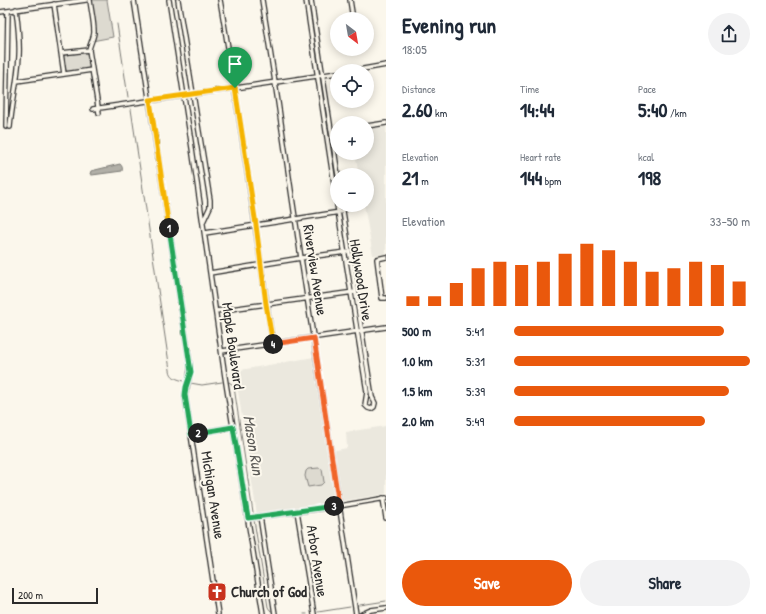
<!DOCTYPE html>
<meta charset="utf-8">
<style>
:root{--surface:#fff;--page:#f2f2f3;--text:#1f2937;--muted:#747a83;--accent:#ea580c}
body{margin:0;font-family:"Patrick Hand",sans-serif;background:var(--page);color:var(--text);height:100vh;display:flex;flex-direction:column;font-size:15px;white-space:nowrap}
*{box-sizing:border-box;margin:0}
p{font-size:13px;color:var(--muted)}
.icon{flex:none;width:22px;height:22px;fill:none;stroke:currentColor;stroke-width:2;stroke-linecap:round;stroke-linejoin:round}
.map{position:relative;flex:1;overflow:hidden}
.sheet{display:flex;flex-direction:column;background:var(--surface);width:380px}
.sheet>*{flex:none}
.needle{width:26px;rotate:149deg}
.controls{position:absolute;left:330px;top:12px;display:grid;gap:8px}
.controls a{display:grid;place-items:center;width:44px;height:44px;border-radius:50%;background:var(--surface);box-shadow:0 2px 10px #0003;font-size:20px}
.scale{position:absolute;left:12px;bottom:10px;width:86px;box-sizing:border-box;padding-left:4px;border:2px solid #2b2b2b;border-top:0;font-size:11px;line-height:14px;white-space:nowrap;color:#2b2b2b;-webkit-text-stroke:3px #fbf7ec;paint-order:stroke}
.pin{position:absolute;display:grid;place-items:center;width:34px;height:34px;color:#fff;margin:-41px -17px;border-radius:50% 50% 50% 0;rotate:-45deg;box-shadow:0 0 4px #0007}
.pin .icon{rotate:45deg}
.km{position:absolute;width:20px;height:20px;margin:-10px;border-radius:50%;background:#222;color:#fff;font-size:11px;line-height:20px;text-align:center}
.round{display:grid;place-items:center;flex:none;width:42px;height:42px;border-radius:21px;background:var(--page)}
.summary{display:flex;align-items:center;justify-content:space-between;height:68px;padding:0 16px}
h1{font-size:22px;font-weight:700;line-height:30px}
.stats{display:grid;grid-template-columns:repeat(3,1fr);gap:6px;height:68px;padding:4px 16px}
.stats div{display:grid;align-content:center}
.stats b{font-size:20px;font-weight:700}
.stats small{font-size:11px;font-weight:400}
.stats p{font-size:11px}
.chart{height:112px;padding:8px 16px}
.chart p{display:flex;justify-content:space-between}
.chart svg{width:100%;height:72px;margin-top:4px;stroke:var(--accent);stroke-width:6}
.cta{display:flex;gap:8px;margin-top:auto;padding:8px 16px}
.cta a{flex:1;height:46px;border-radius:24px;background:var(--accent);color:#fff;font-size:16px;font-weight:700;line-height:46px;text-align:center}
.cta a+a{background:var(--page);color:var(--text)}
ul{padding:0 16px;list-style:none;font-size:13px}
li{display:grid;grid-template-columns:64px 48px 1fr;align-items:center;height:30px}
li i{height:10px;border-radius:5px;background:var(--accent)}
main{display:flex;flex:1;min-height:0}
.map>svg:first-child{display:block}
.built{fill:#ebe8de}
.green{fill:#dddad0;stroke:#84827e}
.water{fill:#b1afa7;stroke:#7b7a75}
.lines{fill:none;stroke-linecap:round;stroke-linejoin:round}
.stream{stroke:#7b7a75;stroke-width:1}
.minor-casing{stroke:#2b2b2b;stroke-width:6}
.minor{stroke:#fbf7ec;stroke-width:3.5}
.split-1-casing{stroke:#fff;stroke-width:8}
.split-2-casing{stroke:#fff;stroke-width:8}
.split-3-casing{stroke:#fff;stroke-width:8}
.split-4-casing{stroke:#fff;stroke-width:8}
.split-5-casing{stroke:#fff;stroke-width:8}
.split-1{stroke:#f5b400;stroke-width:5}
.split-2{stroke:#22a559;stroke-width:5}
.split-3{stroke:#22a559;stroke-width:5}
.split-4{stroke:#f0652b;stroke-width:5}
.split-5{stroke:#f5b400;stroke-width:5}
.labels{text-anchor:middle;stroke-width:4;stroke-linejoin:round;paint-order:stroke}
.street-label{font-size:15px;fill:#2b2b2b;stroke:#fbf7ec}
.poi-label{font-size:15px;font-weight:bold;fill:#2b2b2b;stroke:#fbf7ec;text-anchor:start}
.water-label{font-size:16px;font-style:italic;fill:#5a5956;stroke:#fbf7ec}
</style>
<main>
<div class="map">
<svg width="386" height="614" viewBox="0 0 386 614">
<rect width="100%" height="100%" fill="#fbf7ec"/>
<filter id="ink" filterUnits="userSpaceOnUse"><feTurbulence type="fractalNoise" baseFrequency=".025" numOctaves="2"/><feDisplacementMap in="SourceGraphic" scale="8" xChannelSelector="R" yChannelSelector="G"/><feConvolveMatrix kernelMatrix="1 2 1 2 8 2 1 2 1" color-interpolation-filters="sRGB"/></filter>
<g filter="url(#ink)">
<path class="built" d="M386,126V254L373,255L364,205H367V175H359L355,153H367V129Z
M314,357L327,452L347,448L346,432L386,426V494L257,515L235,371Z"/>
<path class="green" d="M93,0H107L113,37L92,41L94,37L91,1Z
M87,52L88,53L90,66L88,69L67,72L66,71L63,57L65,55Z
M319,468L322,469L324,482L321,485L308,487L305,476L306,471L308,469Z"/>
<path class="water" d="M120,164C122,166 123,168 122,171L92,175L90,174L91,171Z"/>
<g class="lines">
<path class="stream" d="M117,24L128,97
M131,109L170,370C171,378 177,379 184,381
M229,382L233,385L234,387L253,513
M190,383L202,385L222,382
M254,520L268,607L270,610L273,612
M360,605L386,601
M318,612L350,607
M304,614H307"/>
<defs>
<path id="minor" d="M90,0C91,10 94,21 94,32C94,38 90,43 89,50L99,113
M134,0L190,365C191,376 187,384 185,395L218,614
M169,0L192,148L225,377L263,614
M178,0L210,200V207L203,222
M220,0C233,74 244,149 255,223C261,263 266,304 273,344
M262,0L275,82L301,258L356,614
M306,0L337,203
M311,0L338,175
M350,0L353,19
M54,4L64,74
M0,12L86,0
M61,53L89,50
M352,71L386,65
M17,81L92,70
M93,109L337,73
M367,126L386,123
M6,127L8,11
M10,127C12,103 18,80 19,56C20,40 18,25 16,9
M337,205L367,392L365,405L368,408L371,409L374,407L375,403L372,397L342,205
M205,233L340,212
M386,257L377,259L382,298H386
M210,273L301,258L346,252
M216,311L354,292
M222,351L386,327
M191,434L233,427
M383,498L386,518
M297,511L314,614
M260,516L275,614
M248,518L339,506L386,498
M362,614L371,610L386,608"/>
</defs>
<use href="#minor" class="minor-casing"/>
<use href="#minor" class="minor"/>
</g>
</g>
<g class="lines" filter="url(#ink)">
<defs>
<path id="split-1" d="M169,228L150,100L235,88"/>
<path id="split-2" d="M169,228L191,372L186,387L185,395L191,434L198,433"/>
<path id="split-3" d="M198,433L233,427L248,518L334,506"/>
<path id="split-4" d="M273,344L314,338L339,506H334"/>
<path id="split-5" d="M235,88L256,225L266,304L273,344"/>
</defs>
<use href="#split-1" class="split-1-casing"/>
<use href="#split-2" class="split-2-casing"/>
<use href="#split-3" class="split-3-casing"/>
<use href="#split-4" class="split-4-casing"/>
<use href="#split-5" class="split-5-casing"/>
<use href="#split-1" class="split-1"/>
<use href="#split-2" class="split-2"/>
<use href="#split-3" class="split-3"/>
<use href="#split-4" class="split-4"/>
<use href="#split-5" class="split-5"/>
</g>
<defs>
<symbol id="church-square" viewBox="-11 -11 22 22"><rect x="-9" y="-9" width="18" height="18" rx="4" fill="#c8321e" stroke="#fbf7ec"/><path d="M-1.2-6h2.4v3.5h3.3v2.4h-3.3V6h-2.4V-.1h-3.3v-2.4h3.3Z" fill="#fff"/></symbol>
</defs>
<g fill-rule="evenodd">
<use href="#church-square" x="206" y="581" width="22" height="22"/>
</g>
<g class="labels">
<g class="street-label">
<text transform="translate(315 270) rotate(81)" y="5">Riverview Avenue</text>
<text transform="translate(361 280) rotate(81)" y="5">Hollywood Drive</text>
<text transform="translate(233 346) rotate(82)" y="5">Maple Boulevard</text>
<text transform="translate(213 495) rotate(81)" y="5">Michigan Avenue</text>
<text transform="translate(317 561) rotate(81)" y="5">Arbor Avenue</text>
</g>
<g class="poi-label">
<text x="231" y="597">Church of God</text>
</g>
<g class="water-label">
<text transform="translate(254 445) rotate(81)" y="6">Mason Run</text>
</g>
</g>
</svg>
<div class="controls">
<a><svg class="needle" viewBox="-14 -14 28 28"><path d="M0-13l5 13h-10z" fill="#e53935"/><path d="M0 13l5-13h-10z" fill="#747a83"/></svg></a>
<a><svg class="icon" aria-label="locate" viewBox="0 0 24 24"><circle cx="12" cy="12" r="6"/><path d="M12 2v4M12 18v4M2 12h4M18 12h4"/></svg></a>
<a>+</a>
<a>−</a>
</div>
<div class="scale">200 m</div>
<div class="pin" style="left:235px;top:88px;background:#1e9e55"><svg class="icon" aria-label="arrive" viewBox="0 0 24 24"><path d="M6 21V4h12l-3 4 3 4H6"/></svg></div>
<b class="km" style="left:169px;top:228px">1</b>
<b class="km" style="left:198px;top:433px">2</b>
<b class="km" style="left:334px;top:506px">3</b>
<b class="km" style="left:273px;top:344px">4</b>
</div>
<section class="sheet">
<div class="summary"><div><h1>Evening run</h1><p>18:05</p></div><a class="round"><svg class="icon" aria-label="share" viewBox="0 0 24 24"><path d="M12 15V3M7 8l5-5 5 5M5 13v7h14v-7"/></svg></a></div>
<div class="stats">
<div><p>Distance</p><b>2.60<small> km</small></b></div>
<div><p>Time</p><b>14:44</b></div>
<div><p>Pace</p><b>5:40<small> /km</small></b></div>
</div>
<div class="stats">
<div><p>Elevation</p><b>21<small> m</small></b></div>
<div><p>Heart rate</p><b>144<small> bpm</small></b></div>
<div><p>kcal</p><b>198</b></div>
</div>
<div class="chart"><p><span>Elevation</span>33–50 m</p>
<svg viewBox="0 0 160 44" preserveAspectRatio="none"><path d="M5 44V38M15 44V38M25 44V30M35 44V21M45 44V17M55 44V19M65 44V17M75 44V12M85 44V6M95 44V10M105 44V17M115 44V23M125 44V21M135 44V17M145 44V19M155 44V29"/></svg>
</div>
<ul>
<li><b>500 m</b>5:41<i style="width:89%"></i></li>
<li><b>1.0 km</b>5:31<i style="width:100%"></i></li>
<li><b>1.5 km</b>5:39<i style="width:91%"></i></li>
<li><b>2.0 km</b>5:49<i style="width:81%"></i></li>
</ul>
<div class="cta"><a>Save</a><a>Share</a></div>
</section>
</main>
